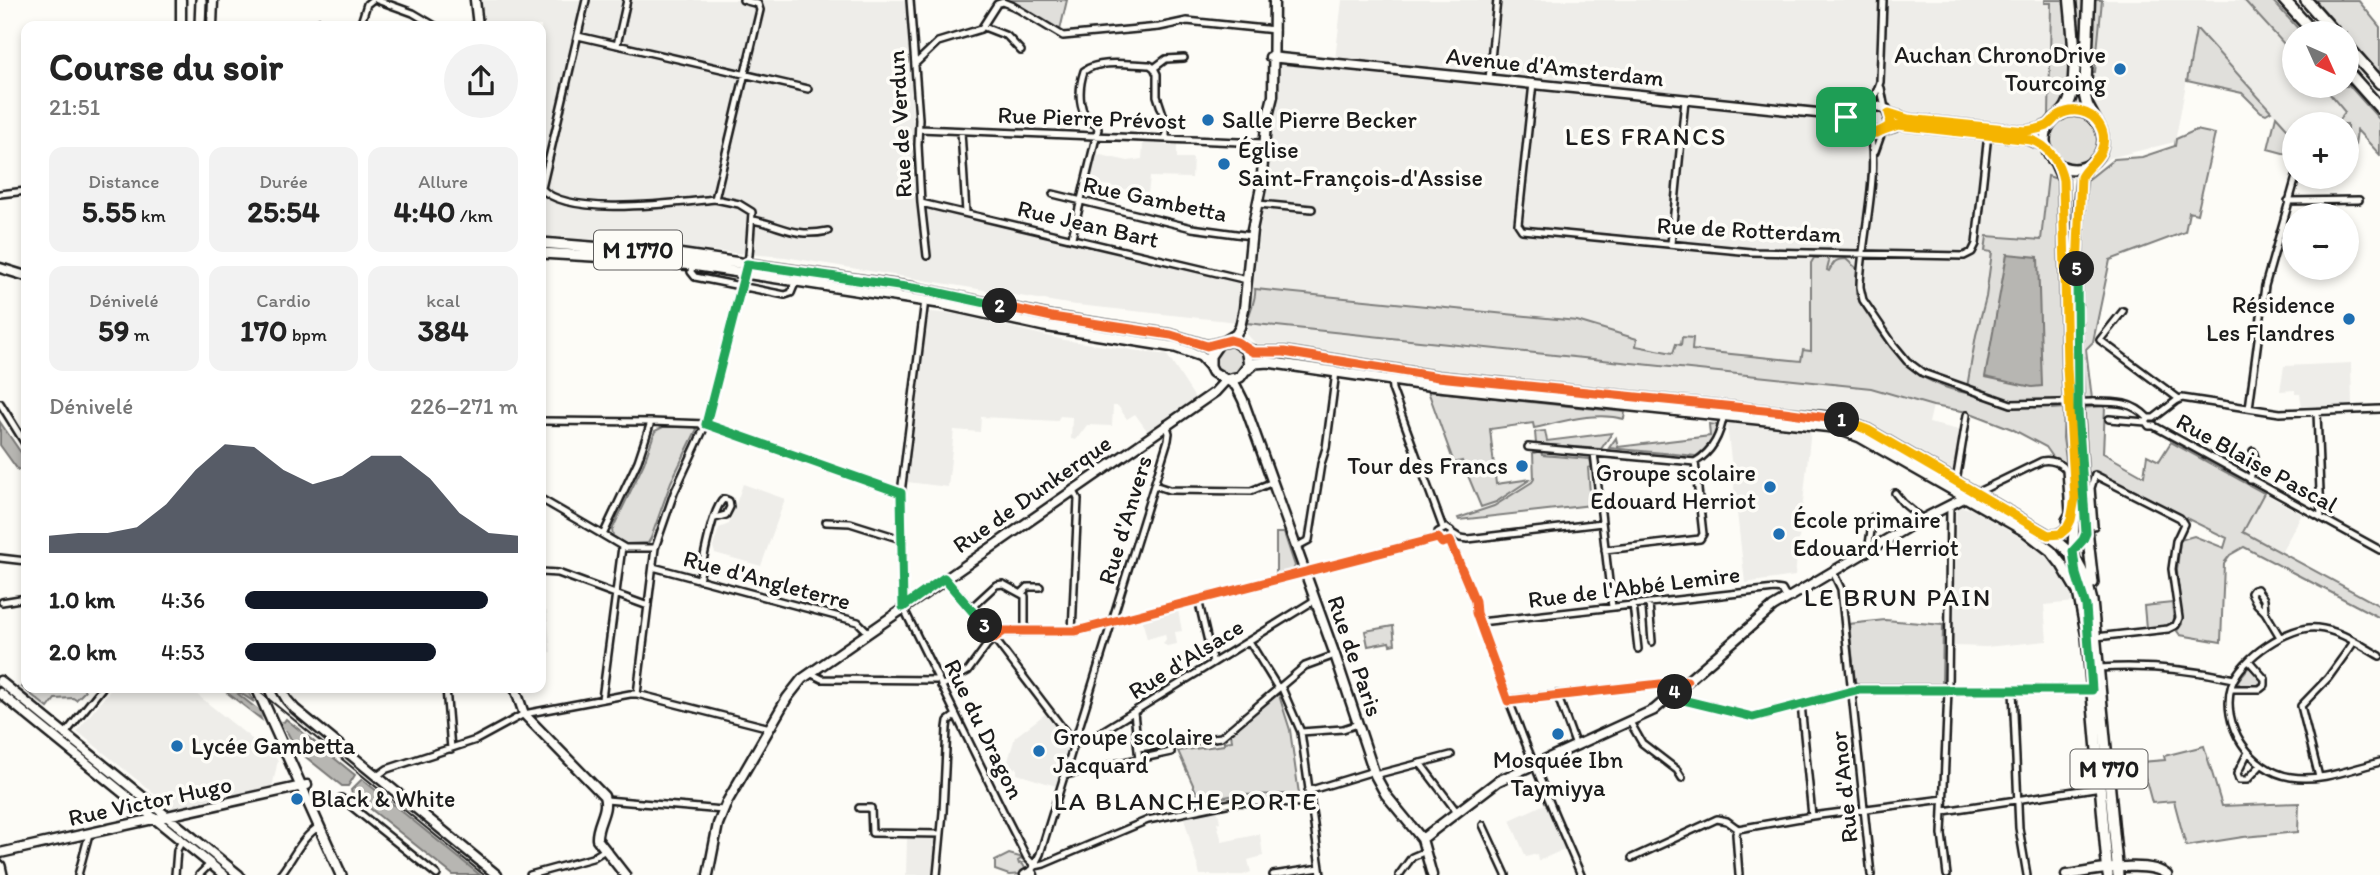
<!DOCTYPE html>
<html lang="fr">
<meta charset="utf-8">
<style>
:root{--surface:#fff;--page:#f2f2f2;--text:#222;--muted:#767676;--accent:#111827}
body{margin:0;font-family:Itim,sans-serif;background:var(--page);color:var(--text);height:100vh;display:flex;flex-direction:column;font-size:26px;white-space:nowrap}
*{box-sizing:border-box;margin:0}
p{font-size:23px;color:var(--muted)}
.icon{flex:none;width:38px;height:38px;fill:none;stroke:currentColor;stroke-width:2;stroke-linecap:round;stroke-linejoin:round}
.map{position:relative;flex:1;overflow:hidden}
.sheet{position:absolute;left:21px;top:21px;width:525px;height:672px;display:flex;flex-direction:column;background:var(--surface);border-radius:14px;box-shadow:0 4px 10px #0003}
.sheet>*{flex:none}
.needle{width:46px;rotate:135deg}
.buttons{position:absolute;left:2282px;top:21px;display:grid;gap:14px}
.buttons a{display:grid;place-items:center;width:77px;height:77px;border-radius:50%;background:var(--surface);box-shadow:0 4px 10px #0003;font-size:35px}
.pin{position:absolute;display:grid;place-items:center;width:60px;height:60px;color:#fff;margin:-30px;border-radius:14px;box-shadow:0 4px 10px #0006}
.km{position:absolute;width:35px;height:35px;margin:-18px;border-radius:50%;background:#222;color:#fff;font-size:19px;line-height:35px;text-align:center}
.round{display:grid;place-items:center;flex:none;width:74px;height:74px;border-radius:37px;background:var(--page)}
.overview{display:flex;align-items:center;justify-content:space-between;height:119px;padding:0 28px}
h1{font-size:38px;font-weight:700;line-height:52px}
.figures{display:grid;grid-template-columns:repeat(3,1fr);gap:10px;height:119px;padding:7px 28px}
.figures div{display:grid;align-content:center;border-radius:14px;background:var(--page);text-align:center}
.figures b{font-size:30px;font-weight:700}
.figures small{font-size:19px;font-weight:400}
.figures p{font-size:19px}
.chart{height:196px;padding:14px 28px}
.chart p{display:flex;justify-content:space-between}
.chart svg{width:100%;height:126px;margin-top:7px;fill:var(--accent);opacity:.7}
ul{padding:0 28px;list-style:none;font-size:23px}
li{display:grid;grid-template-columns:112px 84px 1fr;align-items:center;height:52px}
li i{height:18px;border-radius:9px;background:var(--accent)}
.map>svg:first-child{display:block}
.built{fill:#eeede9}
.green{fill:#e0dfdb;stroke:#7e7e7c;stroke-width:2}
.water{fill:#b7b6b2;stroke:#797876;stroke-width:2}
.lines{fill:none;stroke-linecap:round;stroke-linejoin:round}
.canal{stroke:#b7b6b2;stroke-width:6}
.street-casing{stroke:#1c1c1c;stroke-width:10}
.secondary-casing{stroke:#1c1c1c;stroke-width:13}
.primary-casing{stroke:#1c1c1c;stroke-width:14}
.highway-casing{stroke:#1c1c1c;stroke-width:15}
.street{stroke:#fdfcf7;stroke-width:5}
.secondary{stroke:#fdfcf7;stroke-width:8}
.primary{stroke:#fdfcf7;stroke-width:9}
.highway{stroke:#fdfcf7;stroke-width:10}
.tram{stroke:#1c1c1c;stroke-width:2}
.street-bridge-casing{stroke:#1c1c1c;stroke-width:10;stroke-linecap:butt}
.street-bridge{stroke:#fdfcf7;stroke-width:5}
.split-1-casing{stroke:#fff;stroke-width:14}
.split-2-casing{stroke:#fff;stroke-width:14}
.split-3-casing{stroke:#fff;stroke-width:14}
.split-4-casing{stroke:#fff;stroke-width:14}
.split-5-casing{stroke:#fff;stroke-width:14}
.split-6-casing{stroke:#fff;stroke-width:14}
.split-1{stroke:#f5b400;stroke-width:9}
.split-2{stroke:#f0652b;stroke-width:9}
.split-3{stroke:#22a559;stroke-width:9}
.split-4{stroke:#f0652b;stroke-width:9}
.split-5{stroke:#22a559;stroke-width:9}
.split-6{stroke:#f5b400;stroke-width:9}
.poi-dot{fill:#1f6fb2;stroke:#fdfcf7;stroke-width:2.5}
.labels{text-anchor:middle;stroke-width:7;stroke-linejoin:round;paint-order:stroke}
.shield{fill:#fdfcf7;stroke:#605f5e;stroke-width:2}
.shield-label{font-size:23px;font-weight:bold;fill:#1c1c1c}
.poi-label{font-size:24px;fill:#1c1c1c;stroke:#fdfcf7;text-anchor:start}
.street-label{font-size:24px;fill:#1c1c1c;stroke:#fdfcf7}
.neighbourhood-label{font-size:26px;letter-spacing:2px;fill:#1c1c1c;stroke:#fdfcf7}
</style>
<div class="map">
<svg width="2380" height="875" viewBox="0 0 2380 875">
<rect width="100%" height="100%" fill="#fdfcf7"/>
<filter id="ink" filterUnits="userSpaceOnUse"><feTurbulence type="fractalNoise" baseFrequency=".0143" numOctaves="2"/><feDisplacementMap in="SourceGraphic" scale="14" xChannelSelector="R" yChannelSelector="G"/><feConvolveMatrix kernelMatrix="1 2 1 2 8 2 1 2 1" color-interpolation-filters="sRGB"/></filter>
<g filter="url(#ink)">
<path class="built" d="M474,0H906L913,124L924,206L1254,278L1279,56L1335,60L1342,0H2045V3H2051L2050,117L2066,101L2069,73L2098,34L2102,0H2244L2294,55V86H2323L2346,112L2336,124H2294V136L2196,31L2175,142L2109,158L2085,179L2060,180L2048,177L2040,257L1969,380L1967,393L1925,379L1893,359L1803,350L1802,361L1692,350L1682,337L1681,345L1674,353L1636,345L1637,340L1256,292L1251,306L1248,323L1871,388L1933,406L1929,423L1959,430L1958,439L1961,440L1957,463H1954L1953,472L1896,439L1885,459L1841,436L1811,429L1795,576L1745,583L1727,425L1731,421L1421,389L1262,363L1255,343L1247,334V323L1068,304L785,257L541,237V26H476Z
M1143,143L1177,145V158H1193L1192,178L1150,177L1148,194L1089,182L1096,154L1128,161L1142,159Z
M919,311L955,314L1064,340L1167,355L1195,398L1148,432L1135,414L1127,419L1118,406H1113L1112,426L1087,425L1076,440L1071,439L1072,417L1060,416L1057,421L981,417L980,432L954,430L948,487L899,481Z
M2351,363L2352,405L2302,407L2300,394H2295V390L2280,391L2284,366Z
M743,484L785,499L761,566L715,553L713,547L719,528L729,524Z
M2264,493L2302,514L2281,553L2243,532Z
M1959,506L1971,509L2048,553L2075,602L2044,605L2047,641L1986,647L1953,646L1956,513Z
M1178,610L1182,631L1175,632L1177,644L1167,646L1163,644L1166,639L1165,634L1147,639L1142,619Z
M547,611L551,652L541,655V614Z
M112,688H189L278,760L272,788L173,809L77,731Z
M1045,714L1068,745L1056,786L1017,774V767L1013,769L1008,761L1015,737Z
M1545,804L1565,849L1538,861L1537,854L1526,857L1510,820Z
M1218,811L1220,822L1217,823L1222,842L1260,834L1263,856L1248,860L1251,872L1243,875H1200L1184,818Z
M936,837L932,875H906L907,838Z"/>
<path class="green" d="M1006,0H1067L1060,30L1054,29Z
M2045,0H2102L2095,72L2069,73C2067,92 2068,108 2049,117L2051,3H2045Z
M2244,0H2272L2302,33H2294V55Z
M2315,0H2358L2380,27V74L2347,36V33H2344Z
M2196,30H2198L2271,111L2266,114L2261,112L2242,93L2187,81Z
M2347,83L2380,120V155L2357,130L2354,153L2347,152V124H2336L2345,112L2323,86H2347Z
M2050 140a25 25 0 1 1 50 0a25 25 0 1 1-50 0Z
M2276,116L2294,136V156L2268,149Z
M2196,130L2215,134L2197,214L2189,212L2185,232L2110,260L2093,342L2086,349L2092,399H2080V301L2084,183L2114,159L2142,157L2175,146L2176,139Z
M2048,176L2060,180L2064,400L2051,402L2052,409L2064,408L2063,438L2067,466L2053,457L2046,447L2012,429L1968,412L1933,406L1871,388L1247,323C1249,312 1257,298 1255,289L1577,321L1637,339L1636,346L1673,353L1676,344L1681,345L1682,337L1693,338L1692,350L1801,361L1803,350L1811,351V263L1814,258H1826L1829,262L1827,270L1829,271C1834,262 1835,259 1846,259L1857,269L1856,293L1860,303C1892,350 1907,381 1966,393L1976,335L1986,297L1992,252L1985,251L1987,236L2041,240Z
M1214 360a15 15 0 1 1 30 0a15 15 0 1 1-30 0Z
M1428,391L1625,412L1624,419C1594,411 1562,422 1534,428L1533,423L1490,429L1496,484L1531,479L1496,502L1481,507L1462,461L1454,463Z
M2105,406L2103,453L2144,476L2147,455L2159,461L2171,442L2264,493L2243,532L2380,606V618L2244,547L2230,555L2224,563L2221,642L2180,635L2177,631L2182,624L2177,571L2180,540L2194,536L2224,548L2227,538L2094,473L2090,480L2089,472L2085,471L2081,408Z
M1709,424L1718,425C1715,438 1708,448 1696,456L1609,448L1616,438L1618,447L1710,436Z
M663,427H695L697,429L671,482L651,538L648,543L626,544L613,536L612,530L644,463L655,431Z
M1545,431L1547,441L1612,433L1601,449L1536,444L1535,432Z
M1541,451L1542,455L1590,459L1592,467L1588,468L1591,505L1459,520L1458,518L1494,506L1532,482L1534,479L1533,453Z
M1276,533H1284L1295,566L1293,570L1276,575Z
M2172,603L2174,622L2167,627L2146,628L2144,606Z
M1885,620L1943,625L1942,684H1859L1855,682L1849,624Z
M1393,626L1395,644L1390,645L1389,642L1368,646L1365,631Z
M2249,667L2261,677V682L2258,685H2240L2237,682Z
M26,681V688H83L85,691L76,700L73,698L55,699L48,708L22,687Z
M1278,692L1290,730L1299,794L1235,795L1205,801L1203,793L1198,796L1178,751L1224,745V742L1232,741L1231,734Z
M2204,746L2222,806L2299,803L2298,832L2243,837L2186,846L2174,801L2152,803L2141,762L2165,760L2164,756Z
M1009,854L1020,857L1021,859L1018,861L1019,864L1022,863L1025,868L1023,874L1009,875L995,870V861Z"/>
<path class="water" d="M2007,254L2038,257L2042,386L2032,387L1985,377Z
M0,422L26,460V477L21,469L18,470L0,445Z
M221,688H244L249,693L254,702L240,693L238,694L257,709L261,719Z
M286,719L355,775L348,786H342L297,750L281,721L283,723Z
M362,779L480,875H453L352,794L351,790Z"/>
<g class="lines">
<path class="canal" d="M253,709L289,729"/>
<defs>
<path id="street" d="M377,0L413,13L435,26
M910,0L919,119L918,145L921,203L927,256
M320,22L360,26
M360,26L367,4L372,0
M984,27L1007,36L1021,51
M578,36L808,89
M617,45L627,0
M915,64L938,42L981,29L997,4L1003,2L1013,6L1063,36L1159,27L1187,21L1275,30
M1154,68L1166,59L1184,58
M1489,79L1497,0
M1533,83L1518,224L1522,230L1751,252L1964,256L1972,252L1976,244L1988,134
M1881,88L1885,109
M1871,107L1880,82L1883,0
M919,129L1264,143
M1868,129C1882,165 1860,245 1860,287L1863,300L1893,344L1907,361L1923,373L2011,404L2059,403
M961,131L966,213
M1875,152L1882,132
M541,188C567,218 675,203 715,199L760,10L758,4L743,0
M542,188L586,0
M0,194L26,191
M1053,194L1192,228L1251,236
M2288,201L2359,200
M921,203L1247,280
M1258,204L1312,209
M753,220C784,226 794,238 828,231
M1072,237L1098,129L1096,125C1077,116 1078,89 1084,71C1100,59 1131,65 1150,65L1154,68L1157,74V96L1166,123V139
M1671,244L1685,100
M692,265L691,272L695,277L785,295L791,293L796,281
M925,300L901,493L903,607L1003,811L1027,858L1035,866
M2123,311L2100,340L2179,399
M1391,379L1392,389L1443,528
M2092,402C2115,402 2132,401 2148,418
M0,403L26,445
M2249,408L2265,286L2296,177
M2380,409L2280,413L2182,398L2176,401L2154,418H2149L2146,422L2149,426H2154L2380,550
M2317,412L2321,518
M2109,419L2146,422
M541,421L651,422
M1528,447L1695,462C1714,451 1721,433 1724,413
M1594,453L1612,607
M2250,480L2255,457L2253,451
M1956,481L1967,415
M1154,485L1169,490L1251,491L1273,482
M1895,493L1903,503L1922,519
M1976,493L2042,461C2050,459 2062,463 2066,470L2069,513L2065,520
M541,499L603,535
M826,522L850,523L901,539
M2094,526L2091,488L2095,475L2180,518L2184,524L2176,541L2172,569L2179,618L2176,625L2168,629L2096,637
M1452,533L1460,538L1468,539L1602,523
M1438,538V532L1446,528L1451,531L1452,546L1475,602L1476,613C1508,702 1543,789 1581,875
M1296,547L1309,540L1321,464L1326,448L1336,372
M655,548H625L603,535L638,461L651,422L706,424L901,493
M1605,550L1700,539L1703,534L1695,462
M1868,551L1873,517
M0,558L26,561
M653,567L858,622L868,632
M541,572L558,573L648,606
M1833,572L1841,589L1871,875
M944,578L971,608L1074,743
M699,580C703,563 712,507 724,499L729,501L730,507L726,515L715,518
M1022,593L1028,587H1040
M1198,599L1213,663
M2,602L26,598
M1649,603L1652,642
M1633,604L1638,649
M971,608L996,585L1003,584L1025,596V632
M2265,612L2257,604L2251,593L2253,590L2257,589L2264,599L2265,612L2280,637
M1480,622L1775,589L1782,590L1787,599
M1072,632L1078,499L1073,489
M1249,641L1278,688
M2380,656C2360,645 2340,630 2317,628C2289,625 2241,658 2232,684C2219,724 2251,771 2291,777C2321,782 2351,769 2380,762
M2099,668C2146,665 2189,669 2234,679
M810,673L822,679L938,680
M941,686L968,671L987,645L1002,632L1076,631L1438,538
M1281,686L1301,732L1321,875
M446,688L451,749
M2231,689H2260L2265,685V679L2250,662
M2013,690L2019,828L2027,875
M1674,693L1683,700L1753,717L1856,690H2092
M637,694L655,548L674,493L706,424L749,255L752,212L739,204L715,199
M1557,694L1576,746
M602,699L622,547
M1509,700L1687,681
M1801,704L1812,816
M1134,712L1139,760
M1630,722L1642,743L1677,770L1682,778
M1301,732L1343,729L1358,724
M65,734L102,688
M1074,743H1083L1315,600
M1138,748L1221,737L1305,666L1335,655
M2248,752L2237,774L2239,780H2247L2261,765
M1420,763L1457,812
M1064,775L1171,752L1170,744
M1375,775L1451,755
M377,776L387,769L476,740L524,714L630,694H637L770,728
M2319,777L2301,706L2328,678L2354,642
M1308,791L1374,771
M341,798L437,875
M606,800L723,810
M859,808H871L872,833L941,834
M1944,811L2101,787
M1483,825L1506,875
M1738,829L1812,816L1944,799
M1738,829L1736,834L1739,875
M1632,858L1717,819L1727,821L1738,829
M1035,866L1044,864L1148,820L1236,802L1311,803
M1033,868L1040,854L1168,440L1169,433L1166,424
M78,875L89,834
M175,875L177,850L182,841
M199,875L210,864
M280,875C293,859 301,837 320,826
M530,875L592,858L605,850
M937,875L943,812L947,728L948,721L956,715
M1273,875L1320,868
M1399,875L1412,857L1426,851
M1947,875L1942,834L1948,690L1950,505"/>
<path id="secondary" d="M475,0L478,26
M181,26V0
M212,26L213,0
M1270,57L1837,115L1867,111
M1889,113L1908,119L2025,131L2038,129L2050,124
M1887,128L1890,118L1886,109L1877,106C1860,110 1860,127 1875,133L1900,125L2026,139L2046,146
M0,268L26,276
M1225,341L1236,334L1240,327L1244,309L1252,230L1261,187L1266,124L1273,96L1274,0
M1229,381L1236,386L1243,400L1335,655L1375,775L1386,795L1422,839L1432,875
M0,681L239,875
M280,688L287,700L295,709L497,875
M515,688L524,714L604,796C609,811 596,824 597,839L625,875
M0,693L224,875
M1422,839L1498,781L1654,710L1773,607L1913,524L1970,495
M0,853L307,785
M708,875L718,824L727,802L787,698L802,679L1215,392L1226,380
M1025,875L1031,872L1033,875
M2066,875C2091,872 2147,858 2167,875"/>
<path id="primary" d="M200,26L201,0
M2045 140a29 29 0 1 1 58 0a29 29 0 1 1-58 0Z
M2054,160L2063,180L2067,367L2075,498L2073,551L2081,589
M2092,162L2084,170L2081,181C2078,208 2078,235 2077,262C2074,369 2080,476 2093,583
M541,243L677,254L914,288L1053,317L1171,335L1207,346L1232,340L1246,349L1249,365L1240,377L1226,380L1213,372L1210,366V356L1219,343
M541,253L627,258L692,265L939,303L1044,326L1175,347L1201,356L1210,366
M1246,349L1256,352H1284L1438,377L1837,418L1868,430L2048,535C2075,553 2085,569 2092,601L2118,875
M1248,369L1255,363L1268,362L1419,384L1833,427L1860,437L2025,531L2051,551L2062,565L2078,592L2087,637L2108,875
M2048,535C2061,537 2069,529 2072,517
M257,688L341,875
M0,866L2,875"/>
<path id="highway" d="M2089,0L2085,96L2087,105L2095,120
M2284,0L2314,33
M2306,0L2335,33
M2347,46L2380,83
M2347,71L2380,108
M2061,114C2083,95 2072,27 2070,0"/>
</defs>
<use href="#street" class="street-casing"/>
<use href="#secondary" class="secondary-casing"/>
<use href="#primary" class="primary-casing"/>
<use href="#highway" class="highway-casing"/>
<use href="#street" class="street"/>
<use href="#secondary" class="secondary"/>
<use href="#primary" class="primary"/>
<use href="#highway" class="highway"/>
<path class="tram" d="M186,26V0
M255,688L484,875"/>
<defs>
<path id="street-bridge" d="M2059,403L2092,402"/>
</defs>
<use href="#street-bridge" class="street-bridge-casing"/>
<use href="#street-bridge" class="street-bridge"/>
</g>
</g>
<g class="lines" filter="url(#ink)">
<defs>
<path id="split-1" d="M1842,420L1868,430L2048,535L2060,534L2067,528L2071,520L2075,498L2067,367L2063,180C2060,163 2048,145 2031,140L1898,125L1875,133L1861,122L1846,117"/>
<path id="split-2" d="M1000,306L1052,317L1171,335L1207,346L1230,340L1237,342L1253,352H1284L1438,377L1784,412L1842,420"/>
<path id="split-3" d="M985,626L944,578L903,607L901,493L706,424L747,264L926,290L1000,306"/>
<path id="split-4" d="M985,626L994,638L1004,631H1076L1438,538L1442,543L1450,541L1475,601L1476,613L1508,701L1687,681L1675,692"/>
<path id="split-5" d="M1675,692L1683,700L1753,717L1856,690H2092L2086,606L2076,574L2073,551L2083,540L2086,533L2078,411L2077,269"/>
<path id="split-6" d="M1846,117L1837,115L1867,111C1860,121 1865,131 1877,133L1888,127L1891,120L1889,113L1908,119L2025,131C2033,130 2040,129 2047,126C2052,123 2054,118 2059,115C2073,107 2091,111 2099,124C2104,132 2105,142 2101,151C2097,161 2086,167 2081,177L2077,269"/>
</defs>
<use href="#split-1" class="split-1-casing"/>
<use href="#split-2" class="split-2-casing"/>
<use href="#split-3" class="split-3-casing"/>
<use href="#split-4" class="split-4-casing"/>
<use href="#split-5" class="split-5-casing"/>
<use href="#split-6" class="split-6-casing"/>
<use href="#split-1" class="split-1"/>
<use href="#split-2" class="split-2"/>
<use href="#split-3" class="split-3"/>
<use href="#split-4" class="split-4"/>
<use href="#split-5" class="split-5"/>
<use href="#split-6" class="split-6"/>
</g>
<g class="poi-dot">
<circle cx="2120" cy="69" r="7"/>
<circle cx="1208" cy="120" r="7"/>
<circle cx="1224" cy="164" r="7"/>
<circle cx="2349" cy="319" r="7"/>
<circle cx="1522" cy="466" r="7"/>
<circle cx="1770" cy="487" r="7"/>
<circle cx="1779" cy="534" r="7"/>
<circle cx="1558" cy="734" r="7"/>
<circle cx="177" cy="746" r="7"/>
<circle cx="1039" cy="751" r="7"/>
<circle cx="297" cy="799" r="7"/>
</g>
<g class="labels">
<g class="shield">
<rect x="594" y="230.5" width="88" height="39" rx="5"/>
<rect x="2070.5" y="749.5" width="77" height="39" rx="5"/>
</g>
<g class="shield-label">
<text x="638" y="258">M 1770</text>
<text x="2109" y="777">M 770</text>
</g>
<g class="poi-label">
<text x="2106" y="63" text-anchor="end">Auchan ChronoDrive<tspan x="2106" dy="28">Tourcoing</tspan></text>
<text x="1222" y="128">Salle Pierre Becker</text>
<text x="1238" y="158">Église<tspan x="1238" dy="28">Saint-François-d'Assise</tspan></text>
<text x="2335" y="313" text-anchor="end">Résidence<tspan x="2335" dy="28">Les Flandres</tspan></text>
<text x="1508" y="474" text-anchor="end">Tour des Francs</text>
<text x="1756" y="481" text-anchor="end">Groupe scolaire<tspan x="1756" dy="28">Edouard Herriot</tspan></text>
<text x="1793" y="528">École primaire<tspan x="1793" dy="28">Edouard Herriot</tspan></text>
<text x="1053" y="745">Groupe scolaire<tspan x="1053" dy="28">Jacquard</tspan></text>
<text x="191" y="754">Lycée Gambetta</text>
<text x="1558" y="768" text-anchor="middle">Mosquée Ibn<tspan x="1558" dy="28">Taymiyya</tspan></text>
<text x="311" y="807">Black &amp; White</text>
</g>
<g class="street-label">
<text transform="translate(1555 67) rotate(6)" y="8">Avenue d'Amsterdam</text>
<text transform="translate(1092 118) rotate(2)" y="8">Rue Pierre Prévost</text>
<text transform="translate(900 124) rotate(-93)" y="8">Rue de Verdun</text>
<text transform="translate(1155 199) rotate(12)" y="8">Rue Gambetta</text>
<text transform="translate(1088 224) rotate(13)" y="8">Rue Jean Bart</text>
<text transform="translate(1749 230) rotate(3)" y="8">Rue de Rotterdam</text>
<text transform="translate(2257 463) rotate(29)" y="8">Rue Blaise Pascal</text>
<text transform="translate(1032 494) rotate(-35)" y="8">Rue de Dunkerque</text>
<text transform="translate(1125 520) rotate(-73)" y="8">Rue d'Anvers</text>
<text transform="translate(767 580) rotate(15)" y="8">Rue d'Angleterre</text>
<text transform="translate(1634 587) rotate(-7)" y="8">Rue de l'Abbé Lemire</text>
<text transform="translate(1355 656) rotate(71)" y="8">Rue de Paris</text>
<text transform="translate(1186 659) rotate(-32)" y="8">Rue d'Alsace</text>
<text transform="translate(984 729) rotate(64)" y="8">Rue du Dragon</text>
<text transform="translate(1844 787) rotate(-96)" y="8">Rue d'Anor</text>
<text transform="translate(150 801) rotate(-12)" y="8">Rue Victor Hugo</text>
</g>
<g class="neighbourhood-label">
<text x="1646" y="145">LES FRANCS</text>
<text x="1898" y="606">LE BRUN PAIN</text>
<text x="1186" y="810">LA BLANCHE PORTE</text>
</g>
</g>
</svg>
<div class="buttons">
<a><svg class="needle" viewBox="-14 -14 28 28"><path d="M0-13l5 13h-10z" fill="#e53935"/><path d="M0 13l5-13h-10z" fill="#767676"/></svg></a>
<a>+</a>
<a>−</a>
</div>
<div class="pin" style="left:1846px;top:117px;background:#1e9e55"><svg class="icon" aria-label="arrive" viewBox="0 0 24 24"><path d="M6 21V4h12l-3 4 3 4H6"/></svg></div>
<b class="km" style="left:1842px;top:420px">1</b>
<b class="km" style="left:1000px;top:306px">2</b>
<b class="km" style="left:985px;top:626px">3</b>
<b class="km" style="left:1675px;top:692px">4</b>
<b class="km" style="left:2077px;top:269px">5</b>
<section class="sheet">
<div class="overview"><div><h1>Course du soir</h1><p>21:51</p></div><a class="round"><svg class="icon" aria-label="share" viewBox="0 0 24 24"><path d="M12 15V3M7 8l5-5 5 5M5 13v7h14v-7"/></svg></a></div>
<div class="figures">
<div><p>Distance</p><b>5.55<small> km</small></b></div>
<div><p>Durée</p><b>25:54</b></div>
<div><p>Allure</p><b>4:40<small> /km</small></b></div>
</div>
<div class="figures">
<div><p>Dénivelé</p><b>59<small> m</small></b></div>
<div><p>Cardio</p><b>170<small> bpm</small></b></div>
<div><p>kcal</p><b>384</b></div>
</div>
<div class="chart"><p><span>Dénivelé</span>226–271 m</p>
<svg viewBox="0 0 160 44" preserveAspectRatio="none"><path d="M0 44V38L10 37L20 37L30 35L40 27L50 15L60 6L70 7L80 15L90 20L100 17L110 10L120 10L130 18L140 30L150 37L160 38V44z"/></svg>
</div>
<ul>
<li><b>1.0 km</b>4:36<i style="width:89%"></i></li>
<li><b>2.0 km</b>4:53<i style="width:70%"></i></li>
</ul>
</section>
</div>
